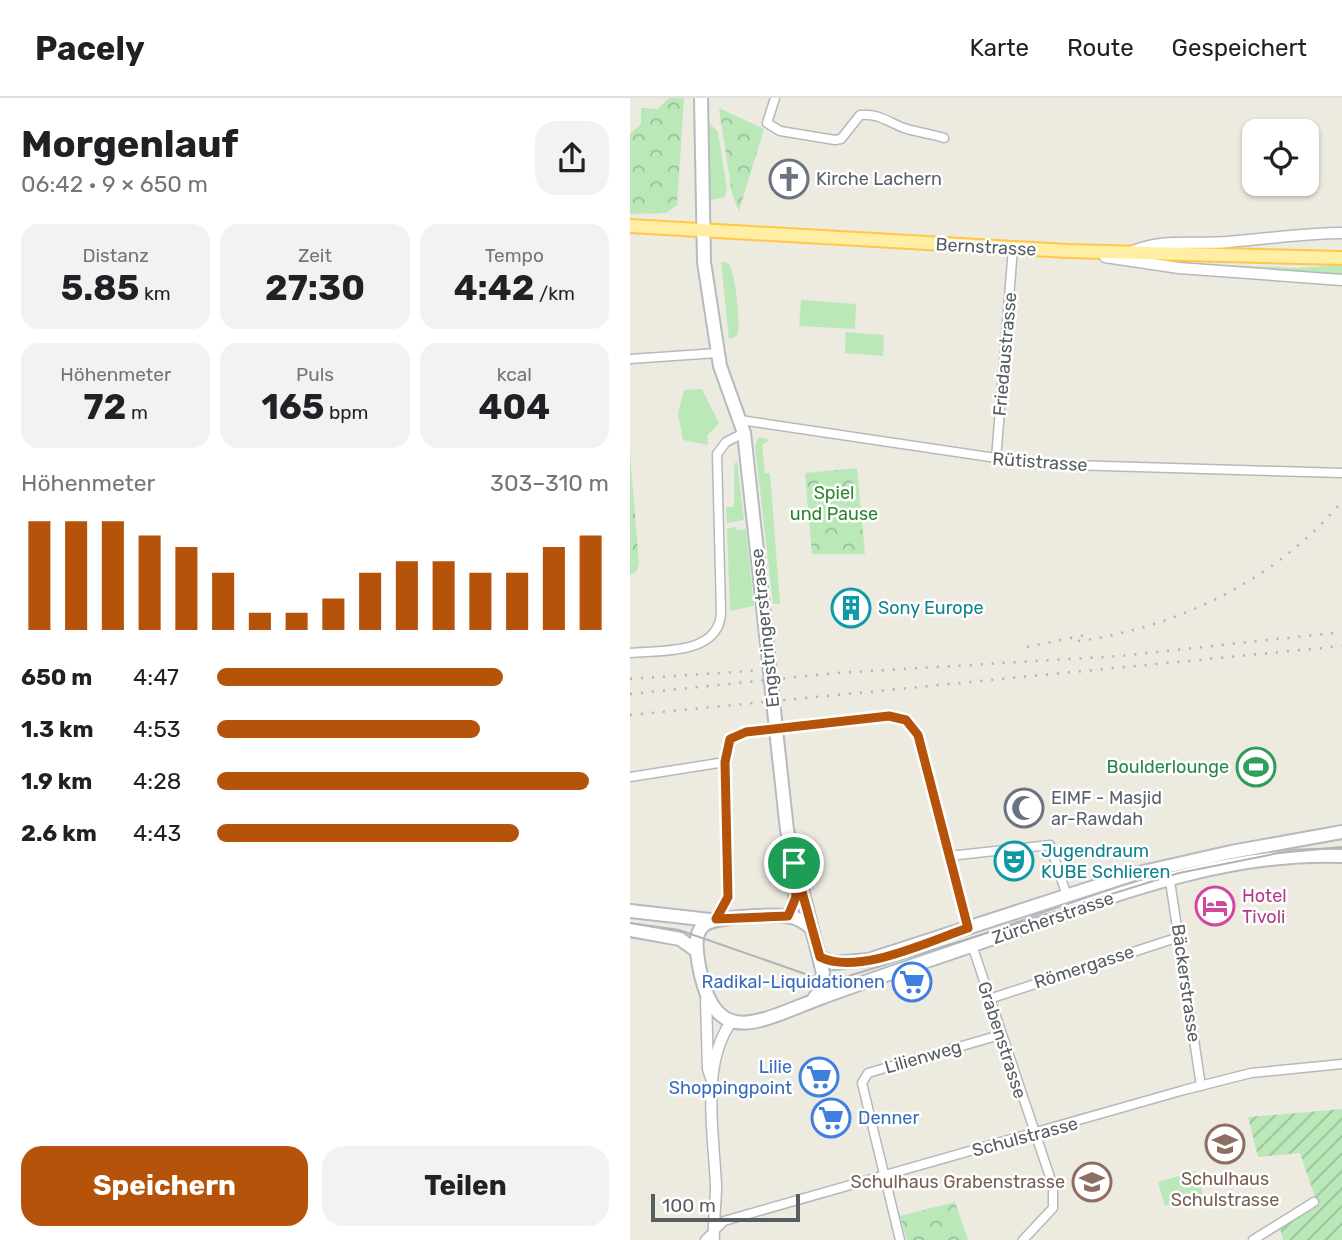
<!DOCTYPE html>
<html lang="de">
<meta charset="utf-8">
<style>
:root{--surface:#fff;--page:#f2f2f2;--text:#202124;--muted:#757577;--line:#e0e0e0;--accent:#b45309}
body{margin:0;font-family:Rubik,sans-serif;background:var(--page);color:var(--text);height:100vh;display:flex;flex-direction:column;font-size:26px;white-space:nowrap}
*{box-sizing:border-box;margin:0}
p{font-size:23px;color:var(--muted)}
.icon{flex:none;width:38px;height:38px;fill:none;stroke:currentColor;stroke-width:2;stroke-linecap:round;stroke-linejoin:round}
.map{position:relative;flex:1;overflow:hidden}
.side{display:flex;flex-direction:column;background:var(--surface);width:630px}
.side>*{flex:none}
.tools{position:absolute;left:612px;top:21px;display:grid;gap:14px}
.tools a{display:grid;place-items:center;width:77px;height:77px;border-radius:14px;background:var(--surface);box-shadow:0 2px 5px #0004;font-size:35px}
.scale{position:absolute;left:21px;bottom:18px;width:149px;box-sizing:border-box;padding-left:7px;border:4px solid #585d62;border-top:0;font-size:19px;line-height:24px;white-space:nowrap;color:#585d62;-webkit-text-stroke:5px #fff;paint-order:stroke}
.pin{position:absolute;display:grid;place-items:center;width:60px;height:60px;color:#fff;margin:-30px;border:4px solid #fff;border-radius:50%;box-shadow:0 2px 7px #0007}
.round{display:grid;place-items:center;flex:none;width:74px;height:74px;border-radius:21px;background:var(--page)}
.summary{display:flex;align-items:center;justify-content:space-between;height:119px;padding:0 21px}
h1{font-size:38px;font-weight:700;line-height:52px}
.stats{display:grid;grid-template-columns:repeat(3,1fr);gap:10px;height:119px;padding:7px 21px}
.stats div{display:grid;align-content:center;border-radius:18px;background:var(--page);text-align:center}
.stats b{font-size:35px;font-weight:700}
.stats small{font-size:19px;font-weight:400}
.stats p{font-size:19px}
.chart{height:196px;padding:14px 21px}
.chart p{display:flex;justify-content:space-between}
.chart svg{width:100%;height:126px;margin-top:7px;stroke:var(--accent);stroke-width:6}
.primary-button{display:flex;gap:14px;margin-top:auto;padding:14px 21px}
.primary-button a{flex:1;height:80px;border-radius:21px;background:var(--accent);color:#fff;font-size:28px;font-weight:700;line-height:80px;text-align:center}
.primary-button a+a{background:var(--page);color:var(--text)}
ul{padding:0 21px;list-style:none;font-size:23px}
li{display:grid;grid-template-columns:112px 84px 1fr;align-items:center;height:52px}
li i{height:18px;border-radius:9px;background:var(--accent)}
header{display:flex;align-items:center;gap:42px;box-sizing:border-box;height:98px;padding:0 35px;background:var(--surface);border-bottom:2px solid var(--line)}
header strong{font-size:33px}
nav{display:flex;gap:38px;margin-inline-start:auto;font-size:24px}
main{display:flex;flex:1;min-height:0}
.map>svg:first-child{display:block}
.grass{fill:#bae8b9}
.park{fill:url(#park-crowns)}
.garden{fill:url(#garden-furrows)}
.lines{fill:none;stroke-linecap:round;stroke-linejoin:round}
.minor-casing{stroke:#b5b9be;stroke-width:11}
.tertiary-casing{stroke:#b5b9be;stroke-width:13}
.secondary-casing{stroke:#b5bac0;stroke-width:16}
.primary-casing{stroke:#ffc647;stroke-width:16}
.minor{stroke:#fff;stroke-width:8}
.tertiary{stroke:#fff;stroke-width:10}
.secondary{stroke:#fff;stroke-width:12}
.primary{stroke:#ffeea3;stroke-width:12}
.tram{stroke:#b2b3b3;stroke-width:2}
.rail{stroke:#b2b3b3;stroke-width:2.5;stroke-dasharray:2 9;stroke-linecap:butt}
.secondary-bridge-casing{stroke:#b5bac0;stroke-width:16;stroke-linecap:butt}
.secondary-bridge{stroke:#fff;stroke-width:12}
.route-casing{stroke:#fff;stroke-width:14}
.route{stroke:#b45309;stroke-width:9}
.labels{text-anchor:middle;stroke-width:5;stroke-linejoin:round;paint-order:stroke}
.worship-label{font-size:18px;fill:#5b616d;stroke:#fff;text-anchor:start}
.street-label{font-size:18px;fill:#585d62;stroke:#fff}
.park-label{font-size:18px;fill:#2c862e;stroke:#fff}
.culture-label{font-size:18px;fill:#0d838f;stroke:#fff;text-anchor:start}
.leisure-label{font-size:18px;fill:#27864d;stroke:#fff;text-anchor:end}
.hotel-label{font-size:18px;fill:#b23c85;stroke:#fff;text-anchor:start}
.shop-label{font-size:18px;fill:#366cbe;stroke:#fff;text-anchor:end}
.education-label{font-size:18px;fill:#785e54;stroke:#fff}
</style>
<header>
<strong>Pacely</strong>
<nav><a>Karte</a><a>Route</a><a>Gespeichert</a></nav>
</header>
<main>
<section class="side">
<div class="summary"><div><h1>Morgenlauf</h1><p>06:42 · 9 × 650 m</p></div><a class="round"><svg class="icon" aria-label="share" viewBox="0 0 24 24"><path d="M12 15V3M7 8l5-5 5 5M5 13v7h14v-7"/></svg></a></div>
<div class="stats">
<div><p>Distanz</p><b>5.85<small> km</small></b></div>
<div><p>Zeit</p><b>27:30</b></div>
<div><p>Tempo</p><b>4:42<small> /km</small></b></div>
</div>
<div class="stats">
<div><p>Höhenmeter</p><b>72<small> m</small></b></div>
<div><p>Puls</p><b>165<small> bpm</small></b></div>
<div><p>kcal</p><b>404</b></div>
</div>
<div class="chart"><p><span>Höhenmeter</span>303–310 m</p>
<svg viewBox="0 0 160 44" preserveAspectRatio="none"><path d="M5 44V6M15 44V6M25 44V6M35 44V11M45 44V15M55 44V24M65 44V38M75 44V38M85 44V33M95 44V24M105 44V20M115 44V20M125 44V24M135 44V24M145 44V15M155 44V11"/></svg>
</div>
<ul>
<li><b>650 m</b>4:47<i style="width:73%"></i></li>
<li><b>1.3 km</b>4:53<i style="width:67%"></i></li>
<li><b>1.9 km</b>4:28<i style="width:95%"></i></li>
<li><b>2.6 km</b>4:43<i style="width:77%"></i></li>
</ul>
<div class="primary-button"><a>Speichern</a><a>Teilen</a></div>
</section>
<div class="map">
<svg width="712" height="1142" viewBox="0 0 712 1142">
<defs>
<pattern id="park-crowns" width="20" height="18" patternUnits="userSpaceOnUse" patternTransform="scale(1.75)"><rect width="20" height="18" fill="#bae8b9"/><path d="M2 6a3 3 0 1 1 6 0M12 15a3 3 0 1 1 6 0" fill="none" stroke="#9abf9a"/></pattern>
<pattern id="garden-furrows" width="10" height="10" patternUnits="userSpaceOnUse" patternTransform="scale(1.75)"><rect width="10" height="10" fill="#bae8b9"/><path d="M-1 1l2-2M0 10L10 0M9 11l2-2" fill="none" stroke="#9abf9a"/></pattern>
</defs>
<rect width="100%" height="100%" fill="#edeadf"/>
<path class="grass" d="M76,22L88,34L97,92L95,99L80,102Z
M91,164L98,165C106,175 111,226 107,238L99,241Z
M552,165L668,170L712,167V179L552,167Z
M171,202L226,206L225,231L169,228Z
M216,234L254,237L253,258L215,255Z
M72,291L89,325L77,338L78,347L53,342L48,315L54,292Z
M129,339L140,342L132,347L135,375H140L150,506H143L125,348Z
M107,362L114,422L97,425L96,409H104V367Z
M106,429L107,432L116,431L124,508L100,513L97,431Z
M566,1073L573,1097L535,1108L528,1084Z"/>
<path class="park" d="M39,0H54L47,107L36,115L0,116V36L11,26V10L27,11Z
M89,10L134,31L109,113L102,96Z
M0,356L9,465L7,473L0,477Z
M227,370L235,456H182L175,375Z
M325,1104L338,1142H277L270,1118Z"/>
<path class="garden" d="M712,1011V1142H653L650,1131L688,1108L670,1055L628,1059L618,1019Z"/>
<g class="lines">
<defs>
<path id="minor" d="M145,0L137,25L150,33L205,42L211,41L230,17C248,15 258,24 274,30C286,34 301,36 314,40
M0,261L87,255
M110,322L407,366L712,375
M366,361L383,150
M0,555C31,552 89,557 91,515L87,356L96,344L114,335
M0,679L95,664
M319,758L420,747L437,798
M540,783L571,988
M86,821L98,799L95,664L100,641L116,634L259,618L276,622L286,633L338,830
M342,847L423,1088V1110L393,1142
M359,901L549,839
M75,1142L94,1123L554,992L621,975L712,966
M270,1142L232,985L238,975L370,937
M623,1142L684,1104"/>
<path id="tertiary" d="M501,154C531,140 566,147 598,144C636,141 674,135 712,135
M475,159L549,170L712,182
M76,901L78,971L81,980
M84,1142C83,1124 86,1106 86,1088C84,1036 70,968 101,924"/>
<path id="secondary" d="M71,0L74,164L90,268L114,335L133,508
M148,650L157,732L193,875L190,892L183,902
M0,813L80,822
M158,818L165,805L166,786
M180,829C174,824 168,820 161,819C147,816 83,818 73,828C63,837 67,856 69,868C85,952 127,924 188,901C246,879 305,861 363,840C473,801 593,753 712,758
M0,832L50,841L67,853
M190,859L203,865L238,862L504,776L601,754L712,734"/>
<path id="primary" d="M0,128L437,153L712,160"/>
</defs>
<use href="#minor" class="minor-casing"/>
<use href="#tertiary" class="tertiary-casing"/>
<use href="#secondary" class="secondary-casing"/>
<use href="#primary" class="primary-casing"/>
<use href="#minor" class="minor"/>
<use href="#tertiary" class="tertiary"/>
<use href="#secondary" class="secondary"/>
<use href="#primary" class="primary"/>
<path class="tram" d="M0,825L49,832L187,880L209,881L549,775L649,755L712,749"/>
<path class="rail" d="M448,543C547,530 648,481 712,403
M397,549L455,537
M0,581L147,571
M0,596L206,575L490,558L712,534
M0,617L712,548"/>
<defs>
<path id="secondary-bridge" d="M133,508L148,650"/>
</defs>
<use href="#secondary-bridge" class="secondary-bridge-casing"/>
<use href="#secondary-bridge" class="secondary-bridge"/>
</g>
<g class="lines">
<defs>
<path id="route" d="M259,618L276,622L288,637L338,830C299,843 228,878 190,859L164,765L166,799L158,818L86,821L98,799L95,664L100,641L116,634Z"/>
</defs>
<use href="#route" class="route-casing"/>
<use href="#route" class="route"/>
</g>
<defs>
<symbol id="church-ring" viewBox="-11 -11 22 22"><circle r="9.5" fill="#fff" stroke="#6b7280" stroke-width="1.5"/><path d="M-1.2-6h2.4v3.5h3.3v2.4h-3.3V6h-2.4V-.1h-3.3v-2.4h3.3Z" fill="#6b7280"/></symbol>
<symbol id="building-ring" viewBox="-11 -11 22 22"><circle r="9.5" fill="#fff" stroke="#0f9aa8" stroke-width="1.5"/><path d="M-4-6H4V6H1V3H-1V6H-4ZM-2.5-4.3h1.7v1.8h-1.7ZM.8-4.3h1.7v1.8H.8ZM-2.5-1h1.7V.8h-1.7ZM.8-1h1.7V.8H.8Z" fill="#0f9aa8"/></symbol>
<symbol id="stadium-ring" viewBox="-11 -11 22 22"><circle r="9.5" fill="#fff" stroke="#2e9e5b" stroke-width="1.5"/><path d="M0-5a6.5 5 0 1 0 0 10a6.5 5 0 1 0 0-10ZM-3.5-1.8h7v3.6h-7Z" fill="#2e9e5b"/></symbol>
<symbol id="mosque-ring" viewBox="-11 -11 22 22"><circle r="9.5" fill="#fff" stroke="#6b7280" stroke-width="1.5"/><path d="M3.5-4.9A6 6 0 1 0 3.5 4.9A5 5 0 1 1 3.5-4.9Z" fill="#6b7280"/></symbol>
<symbol id="theatre-ring" viewBox="-11 -11 22 22"><circle r="9.5" fill="#fff" stroke="#0f9aa8" stroke-width="1.5"/><path d="M-5-5.5Q0-4 5-5.5V0Q5 5 0 6Q-5 5-5 0ZM-3.3-2.5H-1v1.5H-3.3ZM1-2.5H3.3v1.5H1ZM-2.8 1Q0 5.5 2.8 1Z" fill="#0f9aa8"/></symbol>
<symbol id="hotel-ring" viewBox="-11 -11 22 22"><circle r="9.5" fill="#fff" stroke="#d1479c" stroke-width="1.5"/><path d="M-6-4.5h1.5V1H6V5H4.5V3h-9V5H-6ZM-4 0a1.8 1.8 0 1 1 3.6 0ZM.5 0V-2.5h3Q6-2.5 6 0Z" fill="#d1479c"/></symbol>
<symbol id="supermarket-ring" viewBox="-11 -11 22 22"><circle r="9.5" fill="#fff" stroke="#3f7fe0" stroke-width="1.5"/><path d="M-6-5.5h2.5l.6 2H6L4.5 2H-2.5L-4.4-4H-6ZM-1.5 3.2a1.3 1.3 0 1 0 .1 0ZM3 3.2a1.3 1.3 0 1 0 .1 0Z" fill="#3f7fe0"/></symbol>
<symbol id="school-ring" viewBox="-11 -11 22 22"><circle r="9.5" fill="#fff" stroke="#8d6e63" stroke-width="1.5"/><path d="M0-5L7-2L0 1L-7-2ZM-4 1L0 2.5L4 1V4Q0 6-4 4Z" fill="#8d6e63"/></symbol>
</defs>
<g fill-rule="evenodd">
<use href="#church-ring" x="137" y="59" width="44" height="44"/>
<use href="#building-ring" x="199" y="488" width="44" height="44"/>
<use href="#stadium-ring" x="604" y="647" width="44" height="44"/>
<use href="#mosque-ring" x="372" y="688" width="44" height="44"/>
<use href="#theatre-ring" x="362" y="741" width="44" height="44"/>
<use href="#hotel-ring" x="563" y="786" width="44" height="44"/>
<use href="#supermarket-ring" x="260" y="862" width="44" height="44"/>
<use href="#supermarket-ring" x="167" y="957" width="44" height="44"/>
<use href="#supermarket-ring" x="179" y="998" width="44" height="44"/>
<use href="#school-ring" x="573" y="1024" width="44" height="44"/>
<use href="#school-ring" x="440" y="1062" width="44" height="44"/>
</g>
<g class="labels">
<g class="worship-label">
<text x="186" y="87">Kirche Lachern</text>
<text x="421" y="706">EIMF - Masjid<tspan x="421" dy="21">ar-Rawdah</tspan></text>
</g>
<g class="street-label">
<text transform="translate(356 149) rotate(3)" y="6">Bernstrasse</text>
<text transform="translate(375 256) rotate(-85)" y="6">Friedaustrasse</text>
<text transform="translate(410 364) rotate(4)" y="6">Rütistrasse</text>
<text transform="translate(135 530) rotate(-96)" y="6">Engstringerstrasse</text>
<text transform="translate(423 820) rotate(-19)" y="6">Zürcherstrasse</text>
<text transform="translate(454 869) rotate(-18)" y="6">Römergasse</text>
<text transform="translate(556 885) rotate(82)" y="6">Bäckerstrasse</text>
<text transform="translate(372 942) rotate(72)" y="6">Grabenstrasse</text>
<text transform="translate(293 959) rotate(-16)" y="6">Lilienweg</text>
<text transform="translate(395 1039) rotate(-15)" y="6">Schulstrasse</text>
</g>
<g class="park-label">
<text x="204" y="401">Spiel<tspan x="204" dy="21">und Pause</tspan></text>
</g>
<g class="culture-label">
<text x="248" y="516">Sony Europe</text>
<text x="411" y="759">Jugendraum<tspan x="411" dy="21">KUBE Schlieren</tspan></text>
</g>
<g class="leisure-label">
<text x="599" y="675">Boulderlounge</text>
</g>
<g class="hotel-label">
<text x="612" y="804">Hotel<tspan x="612" dy="21">Tivoli</tspan></text>
</g>
<g class="shop-label">
<text x="255" y="890">Radikal-Liquidationen</text>
<text x="162" y="975">Lilie<tspan x="162" dy="21">Shoppingpoint</tspan></text>
<text x="228" y="1026" text-anchor="start">Denner</text>
</g>
<g class="education-label">
<text x="595" y="1087">Schulhaus<tspan x="595" dy="21">Schulstrasse</tspan></text>
<text x="435" y="1090" text-anchor="end">Schulhaus Grabenstrasse</text>
</g>
</g>
</svg>
<div class="tools">
<a><svg class="icon" aria-label="locate" viewBox="0 0 24 24"><circle cx="12" cy="12" r="6"/><path d="M12 2v4M12 18v4M2 12h4M18 12h4"/></svg></a>
</div>
<div class="scale">100 m</div>
<div class="pin" style="left:164px;top:765px;background:#1e9e55"><svg class="icon" aria-label="arrive" viewBox="0 0 24 24"><path d="M6 21V4h12l-3 4 3 4H6"/></svg></div>
</div>
</main>
